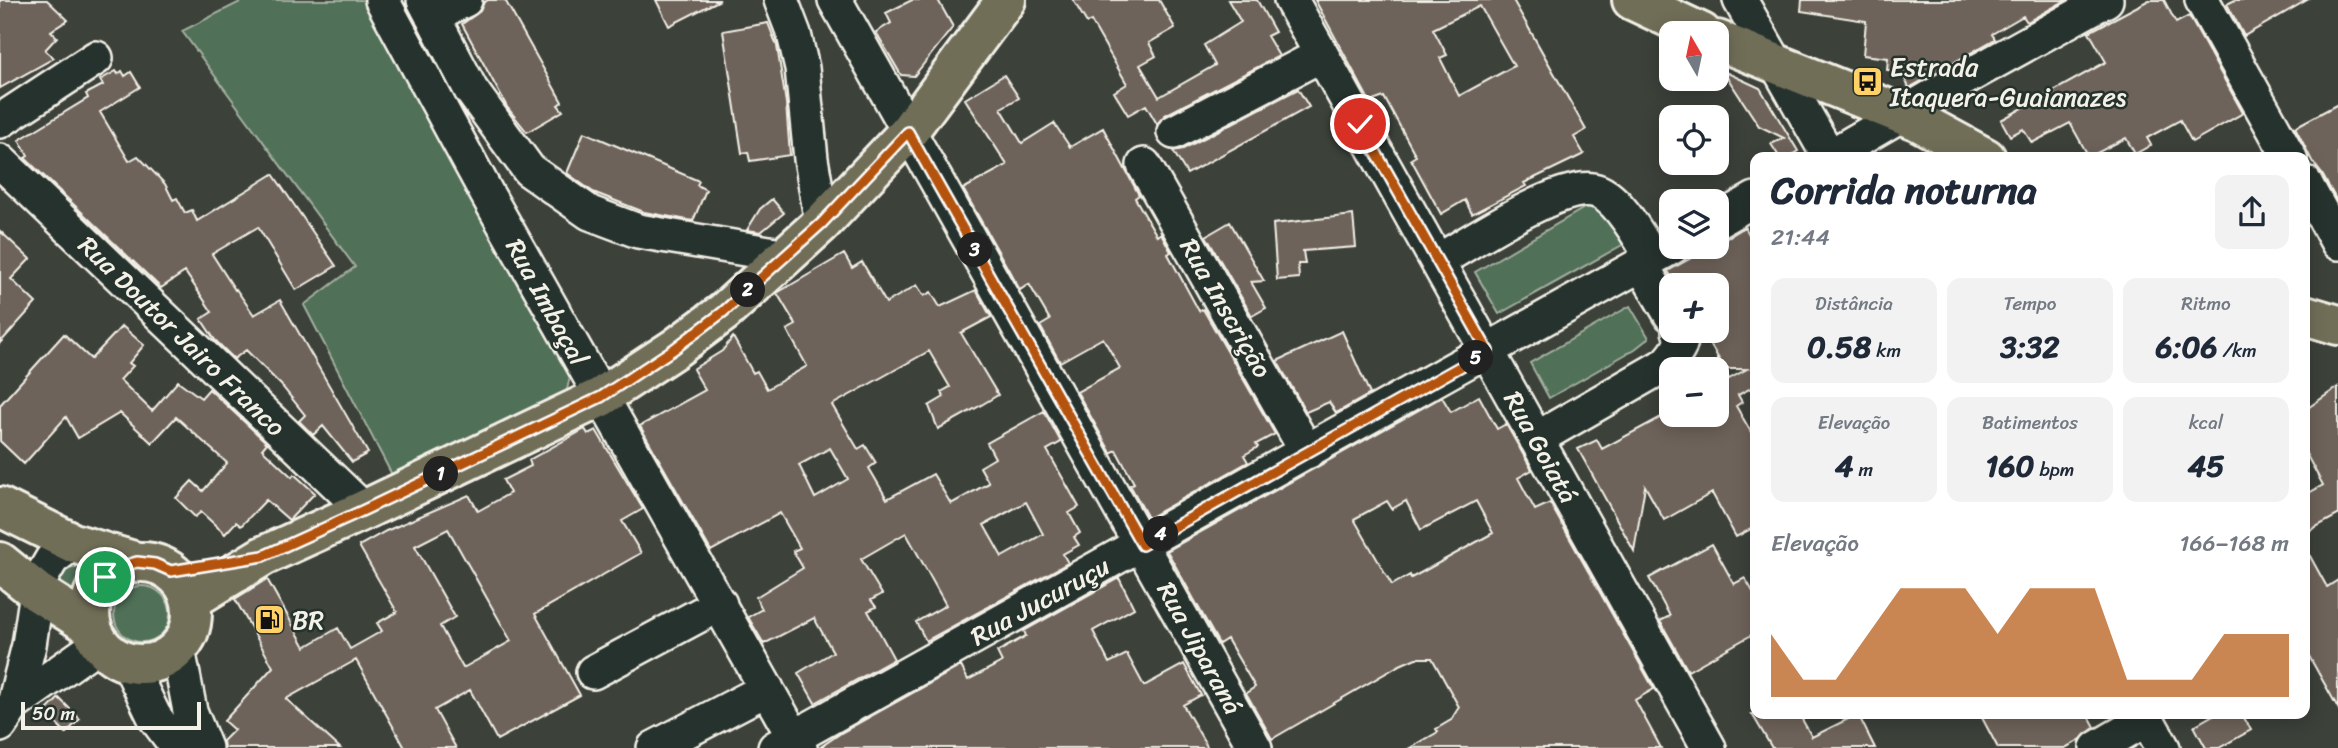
<!DOCTYPE html>
<html lang="pt">
<meta charset="utf-8">
<style>
:root{--surface:#fff;--page:#f2f2f3;--text:#1f2937;--muted:#747a83;--accent:#b45309}
body{margin:0;font-family:Sriracha,sans-serif;background:var(--page);color:var(--text);height:100vh;display:flex;flex-direction:column;font-size:26px;white-space:nowrap}
*{box-sizing:border-box;margin:0}
p{font-size:23px;color:var(--muted)}
.icon{flex:none;width:38px;height:38px;fill:none;stroke:currentColor;stroke-width:2;stroke-linecap:round;stroke-linejoin:round}
.map{position:relative;flex:1;overflow:hidden}
.details{position:absolute;left:1750px;top:152px;width:560px;height:567px;display:flex;flex-direction:column;background:var(--surface);border-radius:14px;box-shadow:0 4px 18px #0003}
.details>*{flex:none}
.needle{width:46px;rotate:351deg}
.controls{position:absolute;left:1659px;top:21px;display:grid;gap:14px}
.controls a{display:grid;place-items:center;width:70px;height:70px;border-radius:14px;background:var(--surface);box-shadow:0 4px 18px #0003;font-size:35px}
.scale{position:absolute;left:21px;bottom:18px;width:180px;box-sizing:border-box;padding-left:7px;border:4px solid #f4f1e8;border-top:0;font-size:19px;line-height:24px;white-space:nowrap;color:#f4f1e8;-webkit-text-stroke:5px #26332d;paint-order:stroke}
.pin{position:absolute;display:grid;place-items:center;width:60px;height:60px;color:#fff;margin:-30px;border:4px solid #fff;border-radius:50%;box-shadow:0 2px 7px #0007}
.km{position:absolute;width:35px;height:35px;margin:-18px;border-radius:50%;background:#222;color:#fff;font-size:19px;line-height:35px;text-align:center}
.round{display:grid;place-items:center;flex:none;width:74px;height:74px;border-radius:14px;background:var(--page)}
.head{display:flex;align-items:center;justify-content:space-between;height:119px;padding:0 21px}
h1{font-size:38px;font-weight:700;line-height:52px}
.metrics{display:grid;grid-template-columns:repeat(3,1fr);gap:10px;height:119px;padding:7px 21px}
.metrics div{display:grid;align-content:center;border-radius:14px;background:var(--page);text-align:center}
.metrics b{font-size:30px;font-weight:700}
.metrics small{font-size:19px;font-weight:400}
.metrics p{font-size:19px}
.chart{height:196px;padding:14px 21px}
.chart p{display:flex;justify-content:space-between}
.chart svg{width:100%;height:126px;margin-top:7px;fill:var(--accent);opacity:.7}
.map>svg:first-child{display:block}
.green{fill:#517058;stroke:#a2b0a0;stroke-width:2}
.building{fill:#6e635a;stroke:#f4f1e8;stroke-width:2;fill-rule:evenodd}
.lines{fill:none;stroke-linecap:round;stroke-linejoin:round}
.minor-casing{stroke:#f4f1e8;stroke-width:38}
.major-casing{stroke:#f4f1e8;stroke-width:44}
.minor{stroke:#26332d;stroke-width:33}
.major{stroke:#716e59;stroke-width:38}
.route-casing{stroke:#fff;stroke-width:14}
.route{stroke:#b45309;stroke-width:9}
.labels{text-anchor:middle;stroke-width:5;stroke-linejoin:round;paint-order:stroke}
.poi-label{font-size:26px;fill:#f4f1e8;stroke:#26332d;text-anchor:start}
.street-label{font-size:26px;fill:#f4f1e8;stroke:#26332d}
</style>
<div class="map">
<svg width="2338" height="748" viewBox="0 0 2338 748">
<rect width="100%" height="100%" fill="#3c413a"/>
<filter id="ink" filterUnits="userSpaceOnUse"><feTurbulence type="fractalNoise" baseFrequency=".0143" numOctaves="2"/><feDisplacementMap in="SourceGraphic" scale="14" xChannelSelector="R" yChannelSelector="G"/><feConvolveMatrix kernelMatrix="1 2 1 2 8 2 1 2 1" color-interpolation-filters="sRGB"/></filter>
<g filter="url(#ink)">
<path class="green" d="M244,0H363L570,377L565,398L392,475L304,305L355,267L182,31Z
M1598,200L1624,244L1499,314L1475,272Z
M1630,306L1649,338L1635,349L1549,398L1530,363Z
M93,565L104,569C92,581 87,590 84,607L54,585C60,568 77,566 93,565Z
M114 614a28 28 0 1 1 56 0a28 28 0 1 1-56 0Z"/>
<path class="building" d="M0,0H47L68,20L51,31L57,37L45,50L54,58L0,88Z
M488,0H505L562,102L558,105L563,111L527,132L507,107L462,24L480,11L484,2Z
M656,0H720L669,26Z
M912,0H938L953,27L914,76L901,75L876,32L891,23L886,13Z
M1073,0H1159L1175,28L1149,43L1156,56L1140,65L1159,97L1215,65L1204,45L1241,22L1228,0H1257L1275,32L1267,36L1279,56L1165,115L1157,124L1146,105L1128,115L1114,92L1127,84L1091,21L1087,23Z
M1315,0H1513L1586,130L1574,137L1584,154L1524,183L1526,186L1472,214L1465,200L1441,214L1411,159L1416,156L1384,97L1370,102ZM1480,6L1514,66L1459,96L1440,58L1447,55L1433,29Z
M1802,0H2066L2027,22L2023,16L1992,34L1995,39L1909,88L1902,72L1887,70L1888,58L1863,55L1866,21L1801,11Z
M2149,0H2164L2176,23L2189,16L2243,113L2192,142L2180,120L2147,138L2151,145L2135,154L2126,138L2089,157L2070,123L2032,143L2023,129L2010,136L2001,120L2106,62L2089,32Z
M2235,0H2307L2244,36L2227,4Z
M768,23L777,46L786,103L790,155L750,161L748,152L742,153L723,31Z
M116,71L118,74L122,71L125,76L131,72L140,87L100,112L129,161L138,156L165,184L173,200L177,198L185,213L192,210L197,221L273,174L336,266L296,290L258,227L212,254L235,290L236,289L254,315L280,300L368,453L352,462L323,426L313,435L299,421L305,415L281,385L246,350L234,359L215,340L201,319L212,312L185,272L161,288L25,158L28,156L19,140L88,98L86,94L103,85L100,80Z
M1723,71L1760,88L1798,151L1787,158H1780L1771,144L1784,138L1759,126Z
M1004,75L1019,98L1001,108L1022,143L1054,123L1070,147L1103,128L1139,195L1135,198L1157,236L1161,233L1171,252L1168,254L1199,311L1203,309L1275,434L1256,444L1258,447L1244,455L1248,462L1148,518L1130,485L1134,483L1116,450L1111,453L1077,392L1120,368L1103,338L1060,362L1040,326L1050,320L1029,284L1020,290L963,189L1007,165L965,99Z
M1298,89L1309,107L1187,174L1173,151L1183,149Z
M2338,104V203L2322,174L2312,161L2295,127Z
M584,132L699,181L697,185L706,190L693,221L644,212L593,192L567,173Z
M772,199L784,213L761,232L747,230L760,209Z
M1353,215L1356,247L1303,251L1305,264H1298L1299,278L1277,280L1273,224Z
M1230,222L1264,281L1251,282L1266,308L1252,316L1206,236Z
M1745,227L1755,245V386L1738,395L1742,402L1736,406L1755,439V527L1736,537L1712,493L1664,520L1645,486L1634,551L1578,449L1597,440L1602,449L1665,415H1717V359L1729,379L1747,369H1725L1702,331H1717V285H1676L1668,271L1711,247H1717V244Z
M0,231L30,259L11,279L36,303L0,343Z
M844,254L852,268L862,262L886,303L917,285L924,296L931,292L940,307L976,290L991,317L961,333L998,395L978,407L938,429L929,406L944,397L941,392L950,387L929,351L832,405L858,449L865,445L876,463L869,468L887,499L933,474L951,504L989,483L980,467L995,458L987,443L1044,411L1061,442L1047,450L1079,507L1069,513L1080,533L1074,537L1079,545L1063,554L1068,563L926,641L916,622L946,605L906,533L861,559L882,594L871,600L876,607L868,611L894,659L815,703L798,673L833,652L814,618L764,644L748,617L762,609L756,597L803,568L793,551L800,548L780,513L711,551L640,426L705,390L693,369L722,351L733,337L753,373L757,371L767,389L807,366L787,330L796,325L777,293ZM830,448L848,479L815,498L799,465ZM1026,502L1043,534L1002,557L984,525Z
M122,326L144,345L129,363L133,366L120,380L152,411L178,381L201,398L209,389L267,443L262,449L292,477L294,474L315,493L289,520L266,500L241,526L236,522L225,534L201,512L195,517L176,498L192,481L203,491L227,463L176,417L152,443L120,413L78,438L66,417L24,464L0,441V405L64,334L91,359Z
M1342,331L1370,394L1336,413L1329,402L1306,412L1277,361Z
M2338,387V515L2305,533V495L2323,485L2305,452V410Z
M1479,396L1497,429L1506,424L1532,470L1518,478L1535,510L1550,503L1654,689L1635,700L1661,748H1410L1438,732L1436,729L1451,720L1459,707L1432,658H1416L1400,665L1272,739L1246,693L1255,687L1227,639L1219,644L1167,551L1442,397L1451,412ZM1387,501L1392,509L1406,501L1421,530L1476,501L1493,533L1424,571L1411,578L1410,575L1392,585L1354,519Z
M585,429L588,434L596,430L643,509L622,521L641,553L535,614L580,695L497,740L470,690L435,710L456,748H405L356,660L286,699L340,748H224L223,741L234,730L224,721L273,667L235,599L267,579L305,647L338,628L350,649L382,631L377,623L397,612L359,546L386,531L469,495L478,511L510,493L503,480L531,466L529,460ZM448,529L511,641L463,668L440,626L455,617L415,546Z
M1712,544L1734,584L1745,578L1755,595V633L1688,671L1660,621L1670,616L1649,578Z
M2305,547L2327,587L2338,580V708L2305,649Z
M1119,578L1134,608L1093,631L1109,663L1127,654L1144,686L1184,664L1201,695L1183,705L1208,748H819L841,733L961,666L968,680L1002,662L997,652L1026,636L1024,631Z
M59,698L80,719L66,733L45,712Z
M1752,714H1799L1812,737L1858,714L1875,748H1772Z
M1980,714H2088L2095,727L2080,740L2065,748H1998Z
M2215,714H2242L2251,730L2219,748H2206L2194,726Z"/>
<g class="lines">
<defs>
<path id="minor" d="M382,0L487,194L800,748
M424,0L471,90L529,170L590,213L638,231L787,256
M781,0L794,34L802,68L811,159L822,223
M835,0L1255,748
M1291,0L1709,748
M1740,0L1830,158
M2202,0L2290,158
M432,16L465,0
M0,121L96,58
M1174,132L1321,55
M1827,158L1947,88L2106,0
M0,161L364,510
M1144,165L1307,452
M2305,183L2338,243
M1717,221L1755,199
M1438,261C1471,242 1557,184 1593,190C1617,194 1640,238 1652,258
M1641,264L1671,315
M1536,439L1668,363C1676,353 1685,344 1679,331
M178,649L190,711L205,748
M128,662L154,716L178,748
M593,672L720,604
M14,704L100,643
M2144,714L2163,748
M0,725L14,704L29,645L37,592L42,576L52,559L73,543
M654,748L767,689
M775,748L1672,247
M2097,748L2147,719"/>
<path id="major" d="M1632,0L1702,33
M1717,40L1916,120L1986,158
M2305,315L2338,325
M0,507L73,543L137,562
M0,562L37,592L92,627
M90 613a51 51 0 1 1 102 0a51 51 0 1 1-102 0Z
M191,600L263,556L364,510L601,397L674,349L724,312L822,223L908,132L1006,0"/>
</defs>
<use href="#minor" class="minor-casing"/>
<use href="#major" class="major-casing"/>
<use href="#minor" class="minor"/>
<use href="#major" class="major"/>
</g>
</g>
<g class="lines" filter="url(#ink)">
<defs>
<path id="route" d="M105,577L120,567L137,562L155,564L171,571L263,556L364,510L601,397L674,349L723,312L822,223L908,132L1142,545L1488,351L1360,124"/>
</defs>
<use href="#route" class="route-casing"/>
<use href="#route" class="route"/>
</g>
<defs>
<symbol id="bus-square" viewBox="-11 -11 22 22"><rect x="-9" y="-9" width="18" height="18" rx="4" fill="#ffd166" stroke="#26332d"/><path d="M-5-6H5V4H4V6H2V4H-2V6H-4V4H-5ZM-3.5-4V0h7V-4ZM-3.5 1.2v1.5H-2V1.2ZM2 1.2v1.5H3.5V1.2Z" fill="#111"/></symbol>
<symbol id="fuel-square" viewBox="-11 -11 22 22"><rect x="-9" y="-9" width="18" height="18" rx="4" fill="#ffd166" stroke="#26332d"/><path d="M-5.5-6h7V0h2V4h1.3V-2.5L3-4.5l.8-.8L6-3V5H2.5V1h-1V6h-7ZM-4.2-4.7v3.2H.2V-4.7Z" fill="#111"/></symbol>
</defs>
<g fill-rule="evenodd">
<use href="#bus-square" x="1850" y="64" width="35" height="35"/>
<use href="#fuel-square" x="252" y="602" width="35" height="35"/>
</g>
<g class="labels">
<g class="poi-label">
<text x="1890" y="76">Estrada<tspan x="1890" dy="30">Itaquera-Guaianazes</tspan></text>
<text x="292" y="629">BR</text>
</g>
<g class="street-label">
<text transform="translate(547 302) rotate(61)" y="9">Rua Imbaçal</text>
<text transform="translate(1226 308) rotate(60)" y="9">Rua Inscrição</text>
<text transform="translate(182 336) rotate(44)" y="9">Rua Doutor Jairo Franco</text>
<text transform="translate(1541 447) rotate(61)" y="9">Rua Goiatá</text>
<text transform="translate(1040 601) rotate(-29)" y="9">Rua Jucuruçu</text>
<text transform="translate(1200 648) rotate(61)" y="9">Rua Jiparaná</text>
</g>
</g>
</svg>
<div class="controls">
<a><svg class="needle" viewBox="-14 -14 28 28"><path d="M0-13l5 13h-10z" fill="#e53935"/><path d="M0 13l5-13h-10z" fill="#747a83"/></svg></a>
<a><svg class="icon" aria-label="locate" viewBox="0 0 24 24"><circle cx="12" cy="12" r="6"/><path d="M12 2v4M12 18v4M2 12h4M18 12h4"/></svg></a>
<a><svg class="icon" aria-label="layers" viewBox="0 0 24 24"><path d="M12 4l9 5-9 5-9-5zM3 14l9 5 9-5"/></svg></a>
<a>+</a>
<a>−</a>
</div>
<div class="scale">50 m</div>
<div class="pin" style="left:105px;top:577px;background:#1e9e55"><svg class="icon" aria-label="arrive" viewBox="0 0 24 24"><path d="M6 21V4h12l-3 4 3 4H6"/></svg></div>
<div class="pin" style="left:1360px;top:124px;background:#d93025"><svg class="icon" aria-label="check" viewBox="0 0 24 24"><path d="M5 12l5 5 9-10"/></svg></div>
<b class="km" style="left:441px;top:474px">1</b>
<b class="km" style="left:748px;top:290px">2</b>
<b class="km" style="left:975px;top:250px">3</b>
<b class="km" style="left:1161px;top:534px">4</b>
<b class="km" style="left:1476px;top:358px">5</b>
<section class="details">
<div class="head"><div><h1>Corrida noturna</h1><p>21:44</p></div><a class="round"><svg class="icon" aria-label="share" viewBox="0 0 24 24"><path d="M12 15V3M7 8l5-5 5 5M5 13v7h14v-7"/></svg></a></div>
<div class="metrics">
<div><p>Distância</p><b>0.58<small> km</small></b></div>
<div><p>Tempo</p><b>3:32</b></div>
<div><p>Ritmo</p><b>6:06<small> /km</small></b></div>
</div>
<div class="metrics">
<div><p>Elevação</p><b>4<small> m</small></b></div>
<div><p>Batimentos</p><b>160<small> bpm</small></b></div>
<div><p>kcal</p><b>45</b></div>
</div>
<div class="chart"><p><span>Elevação</span>166–168 m</p>
<svg viewBox="0 0 160 44" preserveAspectRatio="none"><path d="M0 44V22L10 38L20 38L30 22L40 6L50 6L60 6L70 22L80 6L90 6L100 6L110 38L120 38L130 38L140 22L150 22L160 22V44z"/></svg>
</div>
</section>
</div>
